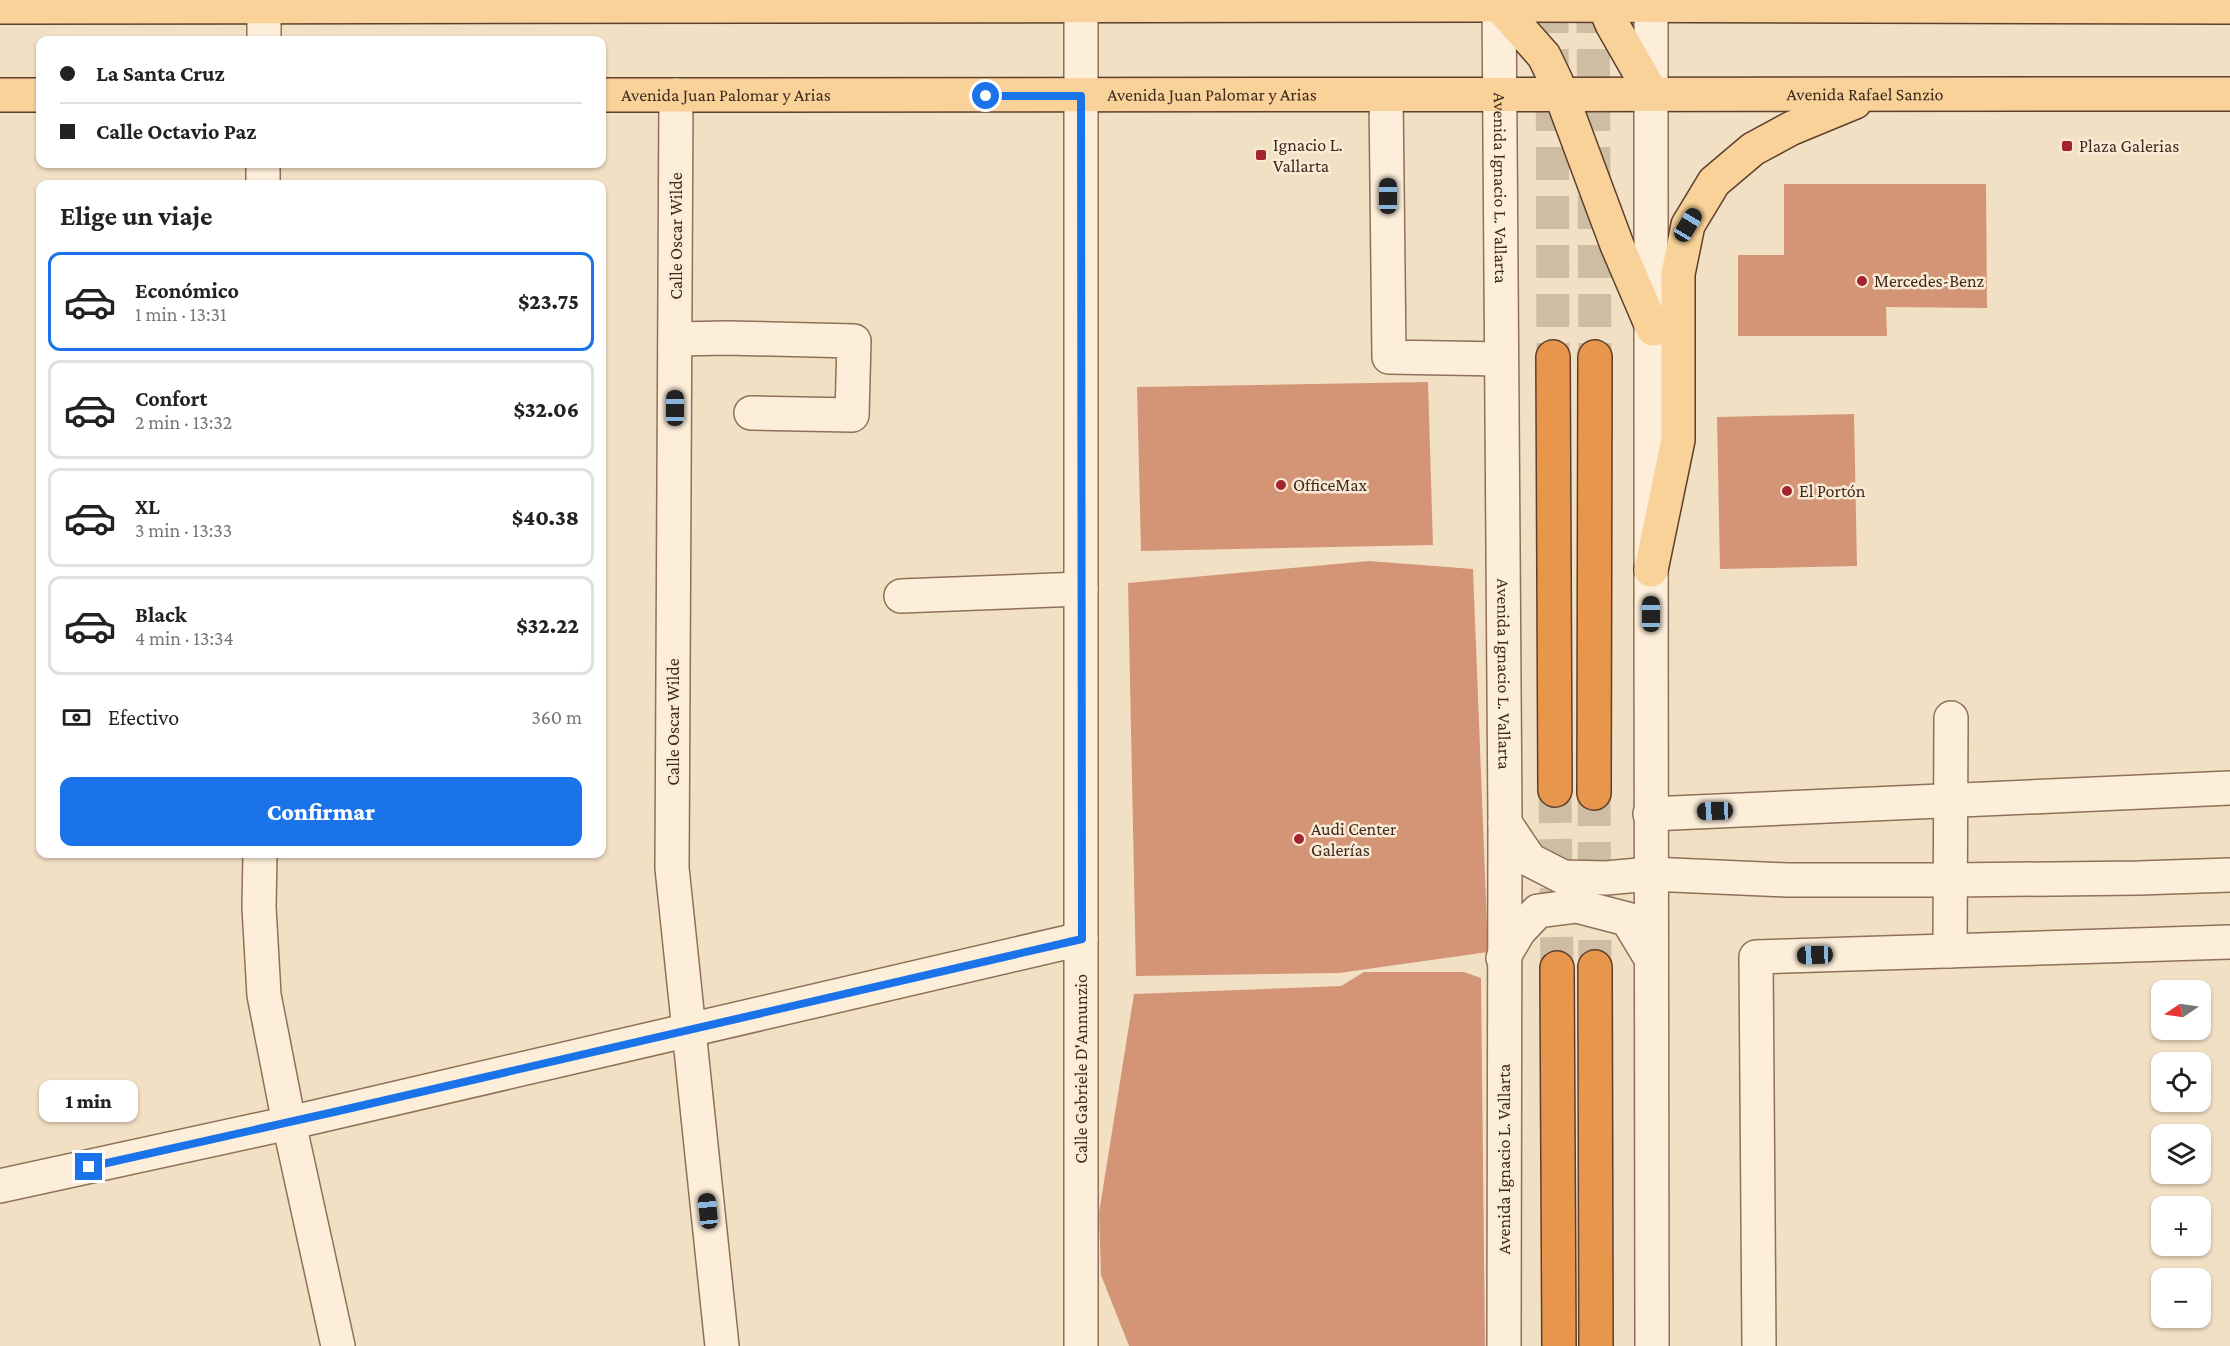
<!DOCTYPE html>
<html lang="es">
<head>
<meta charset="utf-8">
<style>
	body { margin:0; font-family:"Crimson Pro",serif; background:#f2f2f2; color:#222; height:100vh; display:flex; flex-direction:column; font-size:22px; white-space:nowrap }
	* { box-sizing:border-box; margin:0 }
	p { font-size:20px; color:#767676 }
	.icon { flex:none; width:33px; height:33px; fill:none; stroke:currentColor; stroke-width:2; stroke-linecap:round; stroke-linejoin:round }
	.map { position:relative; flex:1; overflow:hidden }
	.side { position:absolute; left:36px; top:180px; width:570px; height:678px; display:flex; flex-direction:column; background:#fff; border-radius:12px; box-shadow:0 2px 4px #0004 }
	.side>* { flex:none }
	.banner { position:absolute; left:36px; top:36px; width:570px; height:132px; border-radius:12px; box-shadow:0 2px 4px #0004; display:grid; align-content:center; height:132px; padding:0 24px; background:#fff }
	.needle { width:39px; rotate:257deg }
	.tools { position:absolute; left:2151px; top:980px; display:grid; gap:12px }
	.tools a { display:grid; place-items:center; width:60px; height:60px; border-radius:12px; background:#fff; box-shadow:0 2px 4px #0004; font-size:30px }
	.end { position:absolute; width:27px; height:27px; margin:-14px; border:8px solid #1a73e8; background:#fff; box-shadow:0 0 0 3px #fff }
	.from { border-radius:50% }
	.bubble { position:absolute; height:42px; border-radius:12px; background:#fff; box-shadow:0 2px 4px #0004; font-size:20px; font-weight:800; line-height:42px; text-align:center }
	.car { position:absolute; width:18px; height:36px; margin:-18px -9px; border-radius:8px; box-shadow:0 0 4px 2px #0007; background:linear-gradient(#222 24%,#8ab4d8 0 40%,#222 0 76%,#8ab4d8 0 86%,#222 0) }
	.banner b { display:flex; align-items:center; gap:21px; height:57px; font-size:22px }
	.banner b+b { border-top:2px solid #e0e0e0 }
	.banner i { width:15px; height:15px; background:#222 }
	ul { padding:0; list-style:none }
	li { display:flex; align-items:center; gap:18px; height:99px; margin:0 12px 9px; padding:0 12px; border:3px solid #e0e0e0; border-radius:12px }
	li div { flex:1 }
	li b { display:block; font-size:22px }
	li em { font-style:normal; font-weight:800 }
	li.on { border-color:#1a73e8 }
	li>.icon { width:54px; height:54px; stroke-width:1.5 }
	h2 { padding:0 24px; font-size:27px; line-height:72px }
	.pay { display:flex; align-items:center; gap:15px; height:66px; padding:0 24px; font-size:22px }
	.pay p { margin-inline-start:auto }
	.cta { display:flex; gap:12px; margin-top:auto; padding:12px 24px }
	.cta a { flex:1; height:69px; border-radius:12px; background:#1a73e8; color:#fff; font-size:24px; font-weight:800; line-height:69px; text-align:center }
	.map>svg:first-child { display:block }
	.building { fill:#d49576 }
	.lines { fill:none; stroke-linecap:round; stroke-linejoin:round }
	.highway-tunnel { stroke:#cebca3; stroke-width:33; stroke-dasharray:33 16; stroke-linecap:butt }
	.minor-casing { stroke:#8f7058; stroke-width:36 }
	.major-casing { stroke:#5d3f2d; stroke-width:36 }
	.highway-casing { stroke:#5d3f2d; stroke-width:36 }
	.minor { stroke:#fceed9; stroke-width:33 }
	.major { stroke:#f9d299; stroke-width:33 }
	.highway { stroke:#e9964d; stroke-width:33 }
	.route { stroke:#1a73e8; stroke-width:8 }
	.poi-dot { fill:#a5222f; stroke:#f9ebd5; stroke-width:2 }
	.labels { text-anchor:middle; stroke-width:5; stroke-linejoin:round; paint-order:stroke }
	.street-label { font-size:18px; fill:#3e2a1e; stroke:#f9ebd5 }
	.poi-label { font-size:18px; fill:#3e2a1e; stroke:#f9ebd5; text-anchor:start }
</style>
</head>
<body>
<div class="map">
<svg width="2230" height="1346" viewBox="0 0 2230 1346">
	<rect width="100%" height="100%" fill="#f2e0c4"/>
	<!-- building -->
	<g class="building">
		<path d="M1784 184H1986L1987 308 1886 307 1887 336H1738V255H1784Z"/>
		<path d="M1428 382 1433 545 1141 551 1137 387Z"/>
		<path d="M1854 414 1857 566 1720 569 1717 417Z"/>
		<path d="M1369 561 1473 569 1488 952 1339 973 1136 976 1128 583Z"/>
		<path d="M1364 972H1464L1481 978 1485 1346H1129L1101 1275 1099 1213 1134 994 1341 986Z"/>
	</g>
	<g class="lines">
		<!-- highway-tunnel -->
		<g class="highway-tunnel">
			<path d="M1552 0 1553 357"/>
			<path d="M1593 0 1595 357"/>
			<path d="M1555 790 1557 968"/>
			<path d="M1594 793 1595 967"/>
		</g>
		<defs>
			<g id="minor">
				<path d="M1081 0V1346"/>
				<path id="s1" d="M1499 0 1505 823 1504 1346"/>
				<path d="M1651 0C1652 449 1650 897 1652 1346"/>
				<path d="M264 40V7"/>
				<path d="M676 95 672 868 722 1346"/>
				<path d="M1386 95 1389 357 1501 359"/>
				<path d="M263 184V164"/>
				<path d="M675 339 727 338 854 341 852 415 751 413"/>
				<path d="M901 596 1081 589"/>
				<path d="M1650 814 2230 788"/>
				<path d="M1505 823 1530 860 1563 877 1606 878 1650 874 1787 880H1950L2139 878 2230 875"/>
				<path d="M260 854 259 907 264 995 289 1123 338 1346"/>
				<path d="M1950 951 1951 718"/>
				<path d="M1503 958 1519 931 1538 911 1577 906 1627 919 1650 957"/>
				<path d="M0 1186 289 1123 1081 939"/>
				<path d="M1759 1346 1756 957 2230 942"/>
			</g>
			<g id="major">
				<path d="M1602 0 1612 24 1652 94"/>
				<path d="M1499 5 1544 56 1556 81 1617 245 1653 329"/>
				<path d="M0 7 1499 5 2230 7"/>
				<path d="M0 95H40"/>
				<path id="s2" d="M602 95 2230 94"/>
				<path d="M1651 570 1678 440V274L1688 225 1714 182 1753 149 1792 128 1855 102"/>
			</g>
			<g id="highway">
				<path d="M1553 357 1555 790"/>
				<path d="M1594 793 1595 357"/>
				<path d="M1595 967 1596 1346"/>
				<path d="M1557 968 1559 1346"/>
			</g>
		</defs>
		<!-- minor casing -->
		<use href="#minor" class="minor-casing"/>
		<!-- major casing -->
		<use href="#major" class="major-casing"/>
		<!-- highway casing -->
		<use href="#highway" class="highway-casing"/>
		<!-- minor -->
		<use href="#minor" class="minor"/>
		<!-- major -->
		<use href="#major" class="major"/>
		<!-- highway -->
		<use href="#highway" class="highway"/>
	</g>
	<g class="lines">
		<!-- route -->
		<path class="route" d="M89 1167 334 1112 1082 939 1081 96H986"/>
	</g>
	<!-- markers -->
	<g class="poi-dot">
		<rect x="2061" y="140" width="12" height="12" rx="3"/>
		<rect x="1255" y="149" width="12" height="12" rx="3"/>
		<circle cx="1862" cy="281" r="6"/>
		<circle cx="1281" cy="485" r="6"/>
		<circle cx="1787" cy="491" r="6"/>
		<circle cx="1299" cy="839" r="6"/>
	</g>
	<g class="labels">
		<!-- street labels -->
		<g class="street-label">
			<text dy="6" stroke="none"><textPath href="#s2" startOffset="124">Avenida Juan Palomar y Arias</textPath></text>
			<text dy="6" stroke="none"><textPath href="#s2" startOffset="610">Avenida Juan Palomar y Arias</textPath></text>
			<text dy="6" stroke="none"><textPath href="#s2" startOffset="1263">Avenida Rafael Sanzio</textPath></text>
			<text dy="6" stroke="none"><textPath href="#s1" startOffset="188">Avenida Ignacio L. Vallarta</textPath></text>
			<text transform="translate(676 236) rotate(-90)" y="6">Calle Oscar Wilde</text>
			<text dy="6" stroke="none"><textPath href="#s1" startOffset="674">Avenida Ignacio L. Vallarta</textPath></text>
			<text transform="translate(673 722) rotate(-90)" y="6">Calle Oscar Wilde</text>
			<text transform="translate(1081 1069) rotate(-90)" y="6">Calle Gabriele D'Annunzio</text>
			<text transform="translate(1504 1159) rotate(-90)" y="6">Avenida Ignacio L. Vallarta</text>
		</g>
		<!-- poi labels -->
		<g class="poi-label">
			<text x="1273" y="151">Ignacio L.<tspan x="1273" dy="21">Vallarta</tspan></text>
			<text x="2079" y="152">Plaza Galerias</text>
			<text x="1874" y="287">Mercedes-Benz</text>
			<text x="1293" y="491">OfficeMax</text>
			<text x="1799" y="497">El Portón</text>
			<text x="1311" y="835">Audi Center<tspan x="1311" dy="21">Galerías</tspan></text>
		</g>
	</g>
</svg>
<div class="tools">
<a><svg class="needle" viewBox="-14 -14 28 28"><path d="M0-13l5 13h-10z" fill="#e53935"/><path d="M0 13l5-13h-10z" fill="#767676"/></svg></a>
<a><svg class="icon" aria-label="locate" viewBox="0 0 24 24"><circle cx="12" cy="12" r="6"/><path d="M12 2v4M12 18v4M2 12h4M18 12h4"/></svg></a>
<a><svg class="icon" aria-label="layers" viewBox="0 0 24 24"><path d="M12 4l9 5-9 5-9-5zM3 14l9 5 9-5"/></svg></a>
<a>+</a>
<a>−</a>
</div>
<i class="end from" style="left:986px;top:96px"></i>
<i class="end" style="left:89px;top:1167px"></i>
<div class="bubble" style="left:39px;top:1080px;width:99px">1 min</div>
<i class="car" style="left:1388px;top:196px;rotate:0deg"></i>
<i class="car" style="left:1688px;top:225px;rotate:31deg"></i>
<i class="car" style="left:675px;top:408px;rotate:0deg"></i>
<i class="car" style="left:1651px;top:614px;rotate:0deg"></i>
<i class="car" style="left:1715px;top:811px;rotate:268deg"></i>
<i class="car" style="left:1815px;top:955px;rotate:268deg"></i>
<i class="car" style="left:708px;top:1211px;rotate:354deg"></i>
<div class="banner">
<b><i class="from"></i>La Santa Cruz</b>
<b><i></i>Calle Octavio Paz</b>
</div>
<section class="side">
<h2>Elige un viaje</h2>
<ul>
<li class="on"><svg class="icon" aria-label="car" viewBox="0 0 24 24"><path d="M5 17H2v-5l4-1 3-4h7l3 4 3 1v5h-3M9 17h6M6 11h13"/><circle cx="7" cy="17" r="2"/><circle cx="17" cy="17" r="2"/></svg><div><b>Económico</b><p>1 min · 13:31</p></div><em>$23.75</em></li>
<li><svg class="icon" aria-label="car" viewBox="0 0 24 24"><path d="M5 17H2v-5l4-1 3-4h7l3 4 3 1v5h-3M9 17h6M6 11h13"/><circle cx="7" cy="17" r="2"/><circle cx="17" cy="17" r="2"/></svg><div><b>Confort</b><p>2 min · 13:32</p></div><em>$32.06</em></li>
<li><svg class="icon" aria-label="car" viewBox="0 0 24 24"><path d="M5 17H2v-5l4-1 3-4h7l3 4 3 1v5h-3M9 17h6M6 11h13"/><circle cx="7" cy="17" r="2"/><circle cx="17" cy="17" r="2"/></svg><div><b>XL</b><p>3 min · 13:33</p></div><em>$40.38</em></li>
<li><svg class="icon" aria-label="car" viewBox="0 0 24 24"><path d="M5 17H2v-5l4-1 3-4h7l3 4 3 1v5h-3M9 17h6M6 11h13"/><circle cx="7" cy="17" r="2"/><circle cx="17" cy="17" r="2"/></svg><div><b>Black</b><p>4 min · 13:34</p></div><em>$32.22</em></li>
</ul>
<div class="pay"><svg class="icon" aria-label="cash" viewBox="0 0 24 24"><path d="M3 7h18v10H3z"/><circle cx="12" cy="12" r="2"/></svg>Efectivo<p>360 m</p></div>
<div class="cta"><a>Confirmar</a></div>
</section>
</div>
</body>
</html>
